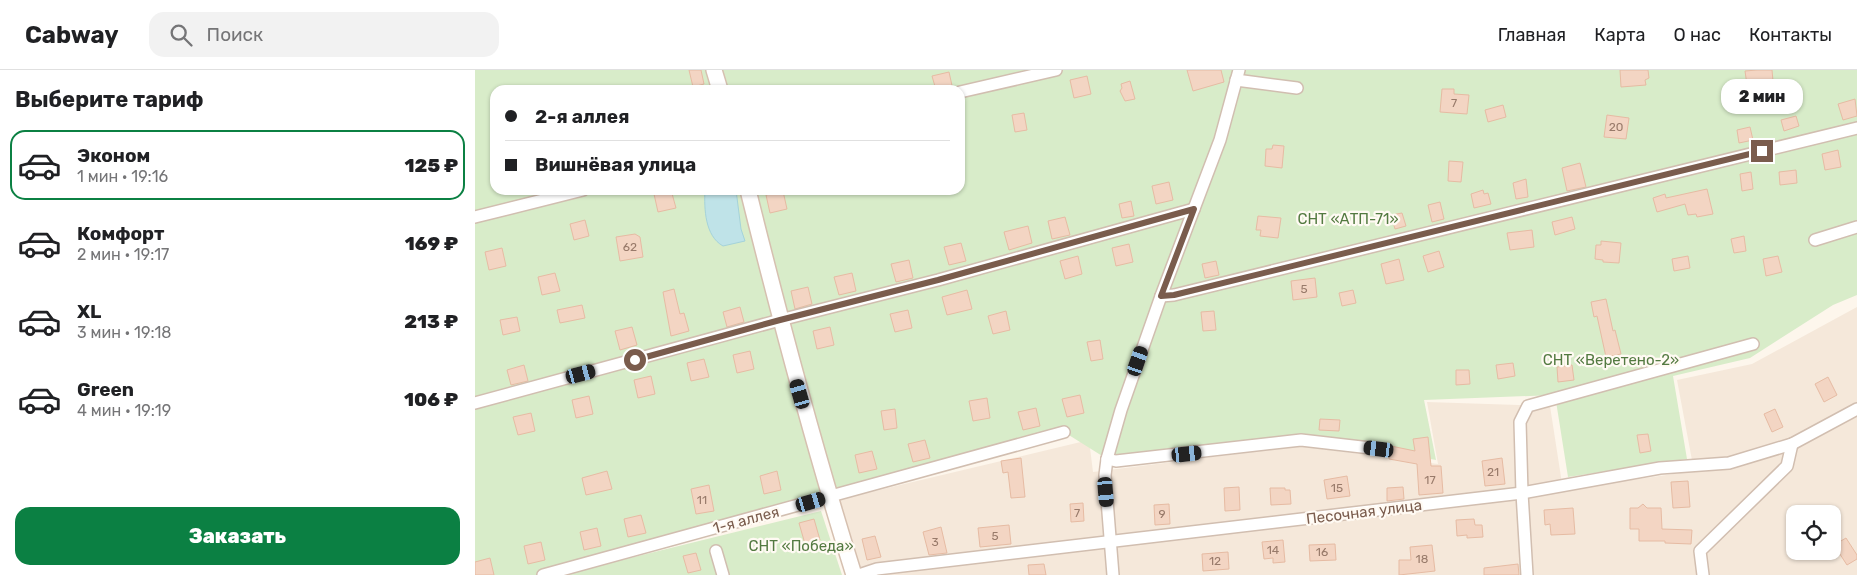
<!DOCTYPE html>
<html lang="ru">
<head>
<meta charset="utf-8">
<style>
	body { margin:0; font-family:Rubik,sans-serif; background:#f2f2f2; color:#202124; height:100vh; display:flex; flex-direction:column; font-size:19px; white-space:nowrap }
	* { box-sizing:border-box; margin:0 }
	p { font-size:16px; color:#757577 }
	.icon { flex:none; width:28px; height:28px; fill:none; stroke:currentColor; stroke-width:2; stroke-linecap:round; stroke-linejoin:round }
	.map { position:relative; flex:1; overflow:hidden }
	.panel { display:flex; flex-direction:column; background:#fff; width:475px }
	.panel>* { flex:none }
	.guide { position:absolute; left:15px; top:15px; width:475px; height:110px; border-radius:15px; box-shadow:0 1px 4px #0004; display:grid; align-content:center; height:110px; padding:0 15px; background:#fff }
	.tools { position:absolute; left:1311px; top:435px; display:grid; gap:10px }
	.tools a { display:grid; place-items:center; width:55px; height:55px; border-radius:10px; background:#fff; box-shadow:0 1px 4px #0004; font-size:25px }
	.end { position:absolute; width:22px; height:22px; margin:-11px; border:6px solid #7a5c4d; background:#fff; box-shadow:0 0 0 2px #fff }
	.from { border-radius:50% }
	.bubble { position:absolute; height:35px; border-radius:15px; background:#fff; box-shadow:0 1px 4px #0004; font-size:16px; font-weight:800; line-height:35px; text-align:center }
	.car { position:absolute; width:15px; height:30px; margin:-15px -8px; border-radius:6px; box-shadow:0 0 4px 1px #0007; background:linear-gradient(#222 24%,#8ab4d8 0 40%,#222 0 76%,#8ab4d8 0 86%,#222 0) }
	.guide b { display:flex; align-items:center; gap:18px; height:48px; font-size:19px }
	.guide b+b { border-top:1px solid #e0e0e0 }
	.guide i { width:12px; height:12px; background:#202124 }
	ul { padding:0; list-style:none }
	li { display:flex; align-items:center; gap:15px; height:70px; margin:0 10px 8px; padding:0 5px; border:2px solid transparent; border-radius:15px }
	li div { flex:1 }
	li b { display:block; font-size:19px }
	li em { font-style:normal; font-weight:800 }
	li.on { border-color:#0b8043 }
	li>.icon { width:45px; height:45px; stroke-width:1.5 }
	h2 { padding:0 15px; font-size:22px; line-height:60px }
	.primary-button { display:flex; gap:10px; margin-top:auto; padding:10px 15px }
	.primary-button a { flex:1; height:58px; border-radius:15px; background:#0b8043; color:#fff; font-size:20px; font-weight:800; line-height:58px; text-align:center }
	header { display:flex; align-items:center; gap:30px; box-sizing:border-box; height:70px; padding:0 25px; background:#fff; border-bottom:1px solid #e0e0e0 }
	header strong { font-size:24px }
	nav { display:flex; gap:28px; margin-inline-start:auto; font-size:18px }
	.search { width:350px; height:45px; background:#f2f2f2; display:flex; align-items:center; gap:12px; box-sizing:border-box; padding:0 18px; border-radius:15px; color:#757577; font-size:19px }
	main { display:flex; flex:1; min-height:0 }
	.map>svg:first-child { display:block }
	.residential { fill:#f5e8da; fill-rule:evenodd }
	.green { fill:#d8ecc9; fill-rule:evenodd }
	.water { fill:#bfe3e8; stroke:#a5d3da }
	.building { fill:#f3d5c3; stroke:#e6bba3 }
	.lines { fill:none; stroke-linecap:round; stroke-linejoin:round }
	.street-casing { stroke:#d1beb0; stroke-width:14 }
	.secondary-casing { stroke:#d6c0b0; stroke-width:18 }
	.street { stroke:#fff; stroke-width:11 }
	.secondary { stroke:#fff; stroke-width:15 }
	.route { stroke:#7a5c4d; stroke-width:6 }
	.labels { text-anchor:middle; stroke-width:4.5; stroke-linejoin:round; paint-order:stroke }
	.number-label { font-size:12px; fill:#987a6a }
	.park-label { font-size:15px; fill:#537a41; stroke:#fffaf3 }
	.street-label { font-size:15px; fill:#7a5c4d; stroke:#fffaf3 }
</style>
</head>
<body>
<header>
<strong>Cabway</strong>
<div class="search"><svg class="icon" aria-label="search" viewBox="0 0 24 24"><circle cx="10" cy="10" r="6"/><path d="M15 15l6 6"/></svg>Поиск</div>
<nav><a>Главная</a><a>Карта</a><a>О нас</a><a>Контакты</a></nav>
</header>
<main>
<section class="panel">
<h2>Выберите тариф</h2>
<ul>
<li class="on"><svg class="icon" aria-label="car" viewBox="0 0 24 24"><path d="M5 17H2v-5l4-1 3-4h7l3 4 3 1v5h-3M9 17h6M6 11h13"/><circle cx="7" cy="17" r="2"/><circle cx="17" cy="17" r="2"/></svg><div><b>Эконом</b><p>1 мин · 19:16</p></div><em>125 ₽</em></li>
<li><svg class="icon" aria-label="car" viewBox="0 0 24 24"><path d="M5 17H2v-5l4-1 3-4h7l3 4 3 1v5h-3M9 17h6M6 11h13"/><circle cx="7" cy="17" r="2"/><circle cx="17" cy="17" r="2"/></svg><div><b>Комфорт</b><p>2 мин · 19:17</p></div><em>169 ₽</em></li>
<li><svg class="icon" aria-label="car" viewBox="0 0 24 24"><path d="M5 17H2v-5l4-1 3-4h7l3 4 3 1v5h-3M9 17h6M6 11h13"/><circle cx="7" cy="17" r="2"/><circle cx="17" cy="17" r="2"/></svg><div><b>XL</b><p>3 мин · 19:18</p></div><em>213 ₽</em></li>
<li><svg class="icon" aria-label="car" viewBox="0 0 24 24"><path d="M5 17H2v-5l4-1 3-4h7l3 4 3 1v5h-3M9 17h6M6 11h13"/><circle cx="7" cy="17" r="2"/><circle cx="17" cy="17" r="2"/></svg><div><b>Green</b><p>4 мин · 19:19</p></div><em>106 ₽</em></li>
</ul>
<div class="primary-button"><a>Заказать</a></div>
</section>
<div class="map">
<svg width="1382" height="505" viewBox="0 0 1382 505">
	<rect width="100%" height="100%" fill="#fdf6ec"/>
	<!-- residential -->
	<path class="residential" d="M1382 237V505H388L362 430 614 370 618 402 824 376 963 394 952 332 1075 336 1088 420 1219 401 1202 310 1277 294ZM1320 444H1358V481H1320Z"/>
	<!-- green -->
	<g class="green">
		<path d="M0 0H1382V225L1358 235 1275 288 1198 306 1212 389 1093 407 1080 325 949 330 961 390 908 380 826 370 632 389 589 362 68 505H0ZM20 20H485V120H20Z"/>
		<path d="M346 441 367 505H86Z"/>
	</g>
	<!-- water -->
	<path class="water" d="M230 120H261L266 159 270 171 248 176C230 166 229 139 230 120Z"/>
	<!-- building -->
	<g class="building">
		<path d="M214 0H226L229 14 218 17Z"/>
		<path d="M712 0H746L749 12 718 21Z"/>
		<path d="M1145 0H1173L1174 8 1170 10 1171 15 1146 17Z"/>
		<path d="M1282 0H1297L1298 11 1272 15 1270 1Z"/>
		<path d="M474 2 478 20H461L457 6Z"/>
		<path d="M612 6 616 24 599 28 595 10Z"/>
		<path d="M655 11 660 29 650 31 645 21 647 18 646 14Z"/>
		<path d="M967 19H979V24L994 25 992 44 965 42Z"/>
		<path d="M1380 29 1382 46 1368 50 1363 34Z"/>
		<path d="M1028 35 1031 47 1013 52 1010 40Z"/>
		<path d="M549 43 552 60 540 62 537 45Z"/>
		<path d="M1132 45 1154 48 1151 69 1129 67Z"/>
		<path d="M1321 46 1324 56 1309 61 1306 50Z"/>
		<path d="M1275 57 1278 70 1264 73 1262 60Z"/>
		<path d="M798 75 809 76 807 98 790 96 791 79H797Z"/>
		<path d="M1363 80 1366 97 1350 100 1347 84Z"/>
		<path d="M974 91 988 92 986 112 973 111Z"/>
		<path d="M1105 93 1111 117 1092 121 1087 98Z"/>
		<path d="M1321 100 1322 113 1305 115 1304 102Z"/>
		<path d="M1276 102 1278 119 1267 121 1265 104Z"/>
		<path d="M1051 109 1053 127 1041 129 1038 113Z"/>
		<path d="M694 112 698 130 681 134 677 116Z"/>
		<path d="M1232 119 1238 144 1222 147 1221 144 1213 145 1210 134 1182 142 1178 128 1190 124 1191 128Z"/>
		<path d="M196 120 201 138 183 142 179 124Z"/>
		<path d="M1008 120 1009 124 1013 123 1016 134 999 138 996 124Z"/>
		<path d="M308 121 312 139 295 143 291 125Z"/>
		<path d="M656 131 659 146 647 148 644 134Z"/>
		<path d="M965 132 969 149 957 152 953 135Z"/>
		<path d="M927 143 931 156 920 159 916 145Z"/>
		<path d="M783 146 806 148 803 168 785 166 786 160H781Z"/>
		<path d="M590 147 595 165 577 169 573 151Z"/>
		<path d="M1097 147 1100 159 1080 165 1077 152Z"/>
		<path d="M110 150 114 166 99 170 95 154Z"/>
		<path d="M553 156 557 173 534 180 529 162Z"/>
		<path d="M1057 160 1059 177 1035 180 1032 163Z"/>
		<path d="M160 164 165 167 168 187 145 191 141 167Z"/>
		<path d="M1269 166 1271 181 1259 183 1256 169Z"/>
		<path d="M1126 171 1146 173 1144 193 1128 192V190L1120 189 1121 175H1126Z"/>
		<path d="M486 173 491 191 474 195 469 177Z"/>
		<path d="M654 174 658 192 641 196 637 178Z"/>
		<path d="M27 178 31 196 14 200 10 182Z"/>
		<path d="M964 181 969 197 953 202 948 186Z"/>
		<path d="M603 186 607 204 590 209 585 191Z"/>
		<path d="M1213 186 1215 198 1199 201 1197 189Z"/>
		<path d="M1303 186 1307 202 1291 206 1288 189Z"/>
		<path d="M924 189 929 210 911 214 906 194Z"/>
		<path d="M434 190 438 208 421 212 416 194Z"/>
		<path d="M741 191 744 205 730 208 727 194Z"/>
		<path d="M80 203 85 221 67 225 63 207Z"/>
		<path d="M377 203 381 221 364 225 359 207Z"/>
		<path d="M840 208 842 227 818 230 816 211Z"/>
		<path d="M333 217 337 234 320 239 316 221Z"/>
		<path d="M199 219 205 244 209 243 214 261 196 266 188 222Z"/>
		<path d="M492 220 497 239 472 245 467 227Z"/>
		<path d="M878 220 881 233 867 236 864 223Z"/>
		<path d="M1131 229 1138 261 1140 260 1146 284 1131 287 1122 246 1119 247 1116 232Z"/>
		<path d="M107 235 110 248 85 253 82 240Z"/>
		<path d="M265 237 269 252 252 257 248 242Z"/>
		<path d="M433 240 437 258 420 262 415 244Z"/>
		<path d="M531 241 535 260 518 264 513 246Z"/>
		<path d="M739 241 741 260 728 261 726 242Z"/>
		<path d="M42 247 45 261 28 265 25 250Z"/>
		<path d="M157 257 162 275 145 280 140 261Z"/>
		<path d="M355 257 359 275 342 279 338 261Z"/>
		<path d="M625 270 628 289 616 291 612 272Z"/>
		<path d="M275 281 279 299 262 303 258 285Z"/>
		<path d="M229 289 234 307 216 311 212 293Z"/>
		<path d="M1038 293 1040 306 1023 309 1021 295Z"/>
		<path d="M49 295 53 311 36 315 32 300Z"/>
		<path d="M1097 295 1099 310 1083 312 1082 297Z"/>
		<path d="M981 300H994L995 314 981 315Z"/>
		<path d="M176 306 180 324 163 328 159 310Z"/>
		<path d="M1353 307 1362 325 1349 332 1340 314Z"/>
		<path d="M605 325 609 343 592 347 587 329Z"/>
		<path d="M114 326 118 344 101 348 97 330Z"/>
		<path d="M512 328 515 348 498 351 494 331Z"/>
		<path d="M561 338 565 356 548 360 543 342Z"/>
		<path d="M420 339 422 358 409 360 406 341Z"/>
		<path d="M1300 339 1308 357 1297 362 1289 344Z"/>
		<path d="M56 343 60 361 43 365 38 347Z"/>
		<path d="M845 349 865 350 864 361 844 360Z"/>
		<path d="M1173 364 1176 381 1165 383 1162 365Z"/>
		<path d="M953 367 956 396H966L968 423 944 425 942 394 914 389 916 376 940 381 938 369Z"/>
		<path d="M450 370 455 388 438 392 433 374Z"/>
		<path d="M397 381 402 399 384 403 380 385Z"/>
		<path d="M546 388 550 427 536 428 533 402 528 403 526 391Z"/>
		<path d="M1027 388 1030 414 1010 416 1007 391Z"/>
		<path d="M132 401 137 419 111 425 107 408Z"/>
		<path d="M302 401 306 420 289 424 285 406Z"/>
		<path d="M872 406 875 426 852 429 849 410Z"/>
		<path d="M1213 411 1215 437 1198 438 1196 412Z"/>
		<path d="M234 415 239 441 221 444 216 419Z"/>
		<path d="M764 417 765 440 750 441 749 418Z"/>
		<path d="M928 417 929 429 912 431V418Z"/>
		<path d="M795 418H810V420H815L816 434 796 435Z"/>
		<path d="M608 433 609 451 596 452 595 434Z"/>
		<path d="M694 434 695 454 680 455 679 435Z"/>
		<path d="M1168 434 1172 438H1186L1187 459 1217 460 1216 474 1190 473V471H1164V459H1155V438H1163Z"/>
		<path d="M1098 438 1100 464 1076 465 1075 454 1070 455 1069 440Z"/>
		<path d="M166 445 171 463 153 467 149 449Z"/>
		<path d="M339 449 345 470 330 474 324 453Z"/>
		<path d="M999 449 1000 455H1007L1008 467 992 468V465L982 466 981 450Z"/>
		<path d="M534 455 536 474 505 477 503 458Z"/>
		<path d="M466 457 472 483 454 485 448 462Z"/>
		<path d="M122 458 126 476 109 480 105 462Z"/>
		<path d="M400 466 406 487 392 490 387 469Z"/>
		<path d="M1371 468 1382 485V489L1372 495 1359 475Z"/>
		<path d="M808 470 810 492 798 493V488L789 489 787 472Z"/>
		<path d="M66 472 70 490 53 494 49 476Z"/>
		<path d="M860 474 861 490 835 491 834 475Z"/>
		<path d="M957 475 960 501 924 505V490H936L935 477Z"/>
		<path d="M753 482 754 499 728 501 727 484Z"/>
		<path d="M221 483 226 500 213 503 208 486Z"/>
		<path d="M15 488 19 505H0V492Z"/>
		<path d="M569 494 571 505H554L553 495Z"/>
		<path d="M1043 494 1044 505H1009V498Z"/>
	</g>
	<g class="lines">
		<defs>
			<g id="street">
				<path d="M761 10 822 18"/>
				<path d="M485 22 581 0"/>
				<path d="M0 147 108 120"/>
				<path d="M1340 170 1382 157"/>
				<path d="M686 226 699 225 1382 58"/>
				<path d="M0 333 305 250 463 210 719 139"/>
				<path d="M632 389 641 391 826 370 904 379"/>
				<path d="M241 481 248 505"/>
				<path d="M68 505 589 362"/>
				<path d="M384 505 402 499 1047 423 1185 398 1254 393 1317 374 1382 339"/>
				<path d="M638 505 630 405 632 389 646 340 686 226 745 70 764 0"/>
				<path d="M1052 505 1047 423 1045 352 1053 336 1278 274"/>
				<path d="M1228 505 1225 481 1312 396 1317 374"/>
			</g>
			<g id="secondary">
				<path d="M239 0 245 20"/>
				<path d="M273 120C305 249 339 378 379 505"/>
			</g>
		</defs>
		<!-- street casing -->
		<use href="#street" class="street-casing"/>
		<!-- secondary casing -->
		<use href="#secondary" class="secondary-casing"/>
		<!-- street -->
		<use href="#street" class="street"/>
		<!-- secondary -->
		<use href="#secondary" class="secondary"/>
	</g>
	<g class="lines">
		<!-- route -->
		<path class="route" d="M160 290 305 250 463 210 719 139 686 226 699 225 1287 81"/>
	</g>
	<g class="labels">
		<!-- number labels -->
		<g class="number-label">
			<text x="979" y="37">7</text>
			<text x="1141" y="61">20</text>
			<text x="155" y="181">62</text>
			<text x="829" y="223">5</text>
			<text x="1018" y="406">21</text>
			<text x="955" y="414">17</text>
			<text x="862" y="422">15</text>
			<text x="227" y="434">11</text>
			<text x="602" y="447">7</text>
			<text x="687" y="448">9</text>
			<text x="520" y="470">5</text>
			<text x="460" y="476">3</text>
			<text x="798" y="484">14</text>
			<text x="847" y="486">16</text>
			<text x="947" y="493">18</text>
			<text x="740" y="495">12</text>
		</g>
		<!-- park labels -->
		<g class="park-label">
			<text x="873" y="154">СНТ «АТП-71»</text>
			<text x="1136" y="295">СНТ «Веретено-2»</text>
			<text x="326" y="481">СНТ «Победа»</text>
		</g>
		<!-- street labels -->
		<g class="street-label">
			<text transform="translate(889 442) rotate(-7)" y="5">Песочная улица</text>
			<text transform="translate(271 450) rotate(-15)" y="5">1-я аллея</text>
		</g>
	</g>
</svg>
<div class="tools">
<a><svg class="icon" aria-label="locate" viewBox="0 0 24 24"><circle cx="12" cy="12" r="6"/><path d="M12 2v4M12 18v4M2 12h4M18 12h4"/></svg></a>
</div>
<i class="end from" style="left:160px;top:290px"></i>
<i class="end" style="left:1287px;top:81px"></i>
<div class="bubble" style="left:1246px;top:9px;width:82px">2 мин</div>
<i class="car" style="left:663px;top:291px;rotate:19deg"></i>
<i class="car" style="left:106px;top:304px;rotate:75deg"></i>
<i class="car" style="left:325px;top:324px;rotate:344deg"></i>
<i class="car" style="left:904px;top:379px;rotate:277deg"></i>
<i class="car" style="left:712px;top:384px;rotate:84deg"></i>
<i class="car" style="left:631px;top:422px;rotate:175deg"></i>
<i class="car" style="left:336px;top:432px;rotate:74deg"></i>
<div class="guide">
<b><i class="from"></i>2-я аллея</b>
<b><i></i>Вишнёвая улица</b>
</div>
</div>
</main>
</body>
</html>
